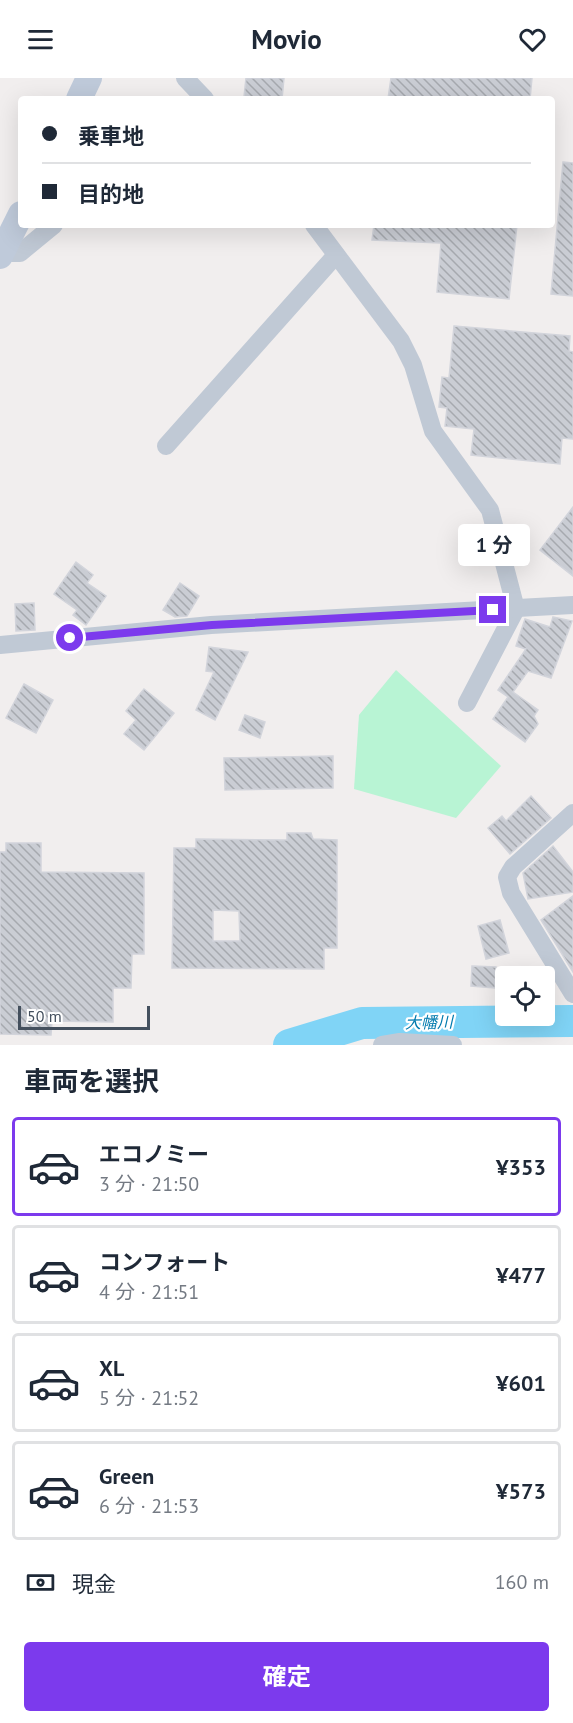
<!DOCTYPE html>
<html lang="ja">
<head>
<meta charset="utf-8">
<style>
	body { margin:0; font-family:"PT Sans","Noto Sans JP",sans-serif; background:#f6f6f7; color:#1f2937; height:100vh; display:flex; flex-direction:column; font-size:22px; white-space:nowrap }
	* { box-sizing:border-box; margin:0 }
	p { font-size:20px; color:#747a83 }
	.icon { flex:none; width:33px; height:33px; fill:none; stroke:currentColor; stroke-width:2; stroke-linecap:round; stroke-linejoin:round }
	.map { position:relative; height:967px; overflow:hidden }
	.drawer { display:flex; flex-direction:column; background:#fff; flex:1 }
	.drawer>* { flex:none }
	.hud { position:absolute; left:18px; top:18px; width:537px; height:132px; border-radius:6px; box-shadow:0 6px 24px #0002; display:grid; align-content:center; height:132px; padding:0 24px; background:#fff }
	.controls { position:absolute; left:495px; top:888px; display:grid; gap:12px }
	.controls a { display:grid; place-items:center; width:60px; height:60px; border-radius:6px; background:#fff; box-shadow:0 6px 24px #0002; font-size:30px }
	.scale { position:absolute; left:18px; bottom:15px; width:132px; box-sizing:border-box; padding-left:6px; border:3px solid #44505e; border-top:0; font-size:16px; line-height:21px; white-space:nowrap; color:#44505e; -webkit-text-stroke:4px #fff; paint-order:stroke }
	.end { position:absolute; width:27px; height:27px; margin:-14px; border:8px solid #7c3aed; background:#fff; box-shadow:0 0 0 3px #fff }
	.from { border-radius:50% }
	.bubble { position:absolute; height:42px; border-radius:6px; background:#fff; box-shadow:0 6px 24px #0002; font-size:20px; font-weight:700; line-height:42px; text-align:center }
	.hud b { display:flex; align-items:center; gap:21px; height:57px; font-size:22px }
	.hud b+b { border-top:2px solid #e0e1e3 }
	.hud i { width:15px; height:15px; background:#1f2937 }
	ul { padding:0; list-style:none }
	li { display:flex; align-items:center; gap:18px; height:99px; margin:0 12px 9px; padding:0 12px; border:3px solid #e0e1e3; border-radius:6px }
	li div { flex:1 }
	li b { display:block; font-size:22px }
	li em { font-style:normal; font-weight:700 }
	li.active { border-color:#7c3aed }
	li>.icon { width:54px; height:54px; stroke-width:1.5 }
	h2 { padding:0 24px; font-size:27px; line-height:72px }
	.pay { display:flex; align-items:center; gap:15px; height:66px; padding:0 24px; font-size:22px }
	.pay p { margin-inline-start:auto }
	.button { display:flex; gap:12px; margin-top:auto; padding:12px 24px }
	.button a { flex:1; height:69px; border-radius:6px; background:#7c3aed; color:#fff; font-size:24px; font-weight:700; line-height:69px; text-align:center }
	header { display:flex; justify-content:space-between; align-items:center; height:78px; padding:0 24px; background:#fff; font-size:27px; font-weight:700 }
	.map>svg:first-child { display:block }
	.green { fill:#b8f4d4 }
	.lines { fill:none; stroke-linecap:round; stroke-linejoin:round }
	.river { stroke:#80d4f6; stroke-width:32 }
	.building { fill:url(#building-back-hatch); stroke:#d2d4db; stroke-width:1.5; fill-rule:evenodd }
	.street { stroke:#c0c9d5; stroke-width:18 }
	.secondary { stroke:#bfcada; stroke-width:26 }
	.route { stroke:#7c3aed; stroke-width:8 }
	.labels { text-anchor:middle; stroke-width:4.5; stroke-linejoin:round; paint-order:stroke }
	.water-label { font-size:16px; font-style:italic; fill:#017aae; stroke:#fff }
</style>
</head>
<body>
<header><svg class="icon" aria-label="menu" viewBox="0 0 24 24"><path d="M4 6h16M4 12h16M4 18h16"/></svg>Movio<svg class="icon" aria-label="heart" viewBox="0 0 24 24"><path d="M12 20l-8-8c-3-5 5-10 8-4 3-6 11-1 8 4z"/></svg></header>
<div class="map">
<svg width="573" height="967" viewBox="0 0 573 967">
	<defs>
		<pattern id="building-back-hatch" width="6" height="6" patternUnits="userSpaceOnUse" patternTransform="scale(1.5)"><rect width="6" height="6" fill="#cacdd4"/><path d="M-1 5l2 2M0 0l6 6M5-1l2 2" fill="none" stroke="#a6a9af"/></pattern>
	</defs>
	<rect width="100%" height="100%" fill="#f1eeee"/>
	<!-- green -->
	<path class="green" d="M396 592 501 688 456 740 354 711 359 637Z"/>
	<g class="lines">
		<!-- river -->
		<path class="river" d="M289 967 362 945 573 943"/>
	</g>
	<!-- building -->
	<g class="building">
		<path d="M246 0H284L282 21 244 19Z"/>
		<path d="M391 0H532L530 21H388Z"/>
		<path d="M563 84 573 85V218L551 216Z"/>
		<path d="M374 147H517L509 221 437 214 441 165 372 162Z"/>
		<path d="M454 248 570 258 569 273 573 274V361L562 360 560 386 471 377 474 351 445 348 447 330 439 329 442 299 449 300Z"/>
		<path d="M573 429V498L540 472Z"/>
		<path d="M76 484 93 497 87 505 106 518 86 547 73 537 77 532 54 516Z"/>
		<path d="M180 505 199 518 187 538 175 539 163 532Z"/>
		<path d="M34 525 35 552 16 553 15 526Z"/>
		<path d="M553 539 572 543 551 600 528 593 513 614 538 632 534 638 538 646 525 664 493 641 508 619 498 612 526 571 516 568 525 541 550 549Z"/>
		<path d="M209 569 248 574 215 642 196 632 214 594 206 593Z"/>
		<path d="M24 606 53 622 36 655 6 640Z"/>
		<path d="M144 611 174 635 144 672 124 656 136 642 126 633Z"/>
		<path d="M245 637 265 644 260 660 239 652Z"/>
		<path d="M333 678V710L225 712 224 680Z"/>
		<path d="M531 718 551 740 510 776 488 750 502 738 506 743Z"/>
		<path d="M287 755H311L313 761 337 762V870H324V891L172 890 174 770H196V761L287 762ZM213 832 239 833 240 863H213Z"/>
		<path d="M6 765H41V794L144 795V876H132L131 910H113V944L52 943 51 957 0 956V774H6Z"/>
		<path d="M553 768 573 794V814L528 821 523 795Z"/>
		<path d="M573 818V894L541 842Z"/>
		<path d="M500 842 509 875 486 881 478 848Z"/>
		<path d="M472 888 496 889 495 910 471 908Z"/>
	</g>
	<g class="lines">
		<!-- street -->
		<g class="street">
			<path d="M185 0 205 21"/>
			<path d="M314 147 401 263 413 287 433 353 490 432 516 531 467 625"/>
			<path d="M0 175H20L54 147"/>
			<path d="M166 368 336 177"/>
			<path d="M0 567 211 547 573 527"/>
			<path d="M573 735 513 789 507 799 511 815 573 916"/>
			<path d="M382 967 400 964 453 967"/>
		</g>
		<!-- secondary -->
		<g class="secondary">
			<path d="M79 21 89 0"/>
			<path d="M0 178 21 136"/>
		</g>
	</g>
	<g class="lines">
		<!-- route -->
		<path class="route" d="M70 560 212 547 493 532"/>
	</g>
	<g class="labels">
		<!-- water labels -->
		<g class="water-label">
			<text transform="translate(429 944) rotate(-1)" y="6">大幡川</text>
		</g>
	</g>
</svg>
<div class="controls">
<a><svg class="icon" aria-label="locate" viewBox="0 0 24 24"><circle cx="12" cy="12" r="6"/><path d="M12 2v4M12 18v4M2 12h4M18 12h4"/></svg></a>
</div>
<div class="scale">50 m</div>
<i class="end from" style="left:70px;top:560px"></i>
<i class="end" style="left:493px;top:532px"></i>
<div class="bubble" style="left:458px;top:446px;width:72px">1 分</div>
<div class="hud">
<b><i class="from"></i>乗車地</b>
<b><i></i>目的地</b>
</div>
</div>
<section class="drawer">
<h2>車両を選択</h2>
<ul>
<li class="active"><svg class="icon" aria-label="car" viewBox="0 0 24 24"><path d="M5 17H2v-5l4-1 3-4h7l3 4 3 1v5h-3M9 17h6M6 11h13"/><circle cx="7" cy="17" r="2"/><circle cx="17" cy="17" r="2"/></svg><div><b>エコノミー</b><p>3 分 · 21:50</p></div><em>¥353</em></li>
<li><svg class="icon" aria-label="car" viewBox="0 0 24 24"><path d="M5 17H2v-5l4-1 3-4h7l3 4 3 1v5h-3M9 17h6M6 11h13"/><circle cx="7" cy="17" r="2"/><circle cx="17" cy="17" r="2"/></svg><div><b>コンフォート</b><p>4 分 · 21:51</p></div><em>¥477</em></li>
<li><svg class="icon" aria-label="car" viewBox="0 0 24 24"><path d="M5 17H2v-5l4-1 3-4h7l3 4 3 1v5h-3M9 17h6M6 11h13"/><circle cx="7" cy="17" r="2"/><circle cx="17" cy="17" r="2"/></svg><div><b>XL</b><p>5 分 · 21:52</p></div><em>¥601</em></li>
<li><svg class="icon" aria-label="car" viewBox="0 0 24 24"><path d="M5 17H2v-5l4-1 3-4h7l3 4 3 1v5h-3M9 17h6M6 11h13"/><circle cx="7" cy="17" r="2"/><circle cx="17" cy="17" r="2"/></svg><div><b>Green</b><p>6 分 · 21:53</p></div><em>¥573</em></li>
</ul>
<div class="pay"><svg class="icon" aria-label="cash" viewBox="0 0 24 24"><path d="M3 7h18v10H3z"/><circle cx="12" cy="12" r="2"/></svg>現金<p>160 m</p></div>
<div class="button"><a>確定</a></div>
</section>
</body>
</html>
